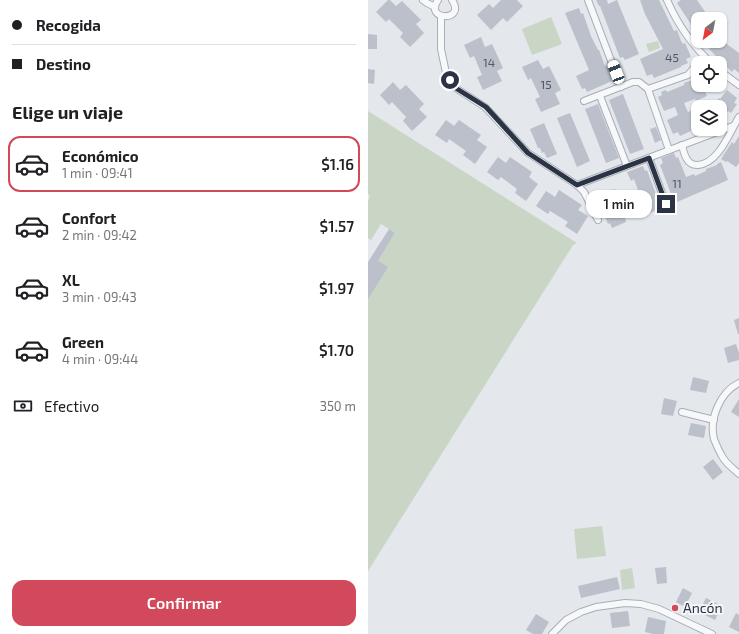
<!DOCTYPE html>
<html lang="es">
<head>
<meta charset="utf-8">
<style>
	body { margin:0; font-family:"Exo 2",sans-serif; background:#f2f2f2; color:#202124; height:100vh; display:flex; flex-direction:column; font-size:15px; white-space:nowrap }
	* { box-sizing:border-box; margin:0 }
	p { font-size:13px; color:#757577 }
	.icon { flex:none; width:22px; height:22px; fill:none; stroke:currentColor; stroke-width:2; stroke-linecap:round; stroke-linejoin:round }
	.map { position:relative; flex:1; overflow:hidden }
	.panel { display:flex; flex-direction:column; background:#fff; width:368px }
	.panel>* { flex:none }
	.banner { display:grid; align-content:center; height:88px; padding:0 12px; background:#fff }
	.needle { width:26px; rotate:212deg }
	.tools { position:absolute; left:323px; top:12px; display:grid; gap:8px }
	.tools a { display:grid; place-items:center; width:36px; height:36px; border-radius:8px; background:#fff; box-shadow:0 1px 3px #0004; font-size:20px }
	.end { position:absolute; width:18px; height:18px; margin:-9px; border:5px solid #2b3445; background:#fff; box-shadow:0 0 0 2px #fff }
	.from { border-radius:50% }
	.bubble { position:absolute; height:28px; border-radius:12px; background:#fff; box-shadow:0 1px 3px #0004; font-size:13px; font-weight:600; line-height:28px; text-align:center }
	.car { position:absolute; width:12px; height:24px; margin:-12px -6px; border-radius:5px; box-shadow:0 0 3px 1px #0007; background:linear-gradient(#fff 24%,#345 0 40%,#fff 0 76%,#345 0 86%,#fff 0) }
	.banner b { display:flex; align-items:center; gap:14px; height:38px; font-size:15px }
	.banner b+b { border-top:1px solid #e0e0e0 }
	.banner i { width:10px; height:10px; background:#202124 }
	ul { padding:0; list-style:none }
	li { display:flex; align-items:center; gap:12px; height:56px; margin:0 8px 6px; padding:0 4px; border:2px solid transparent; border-radius:12px }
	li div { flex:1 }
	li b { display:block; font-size:15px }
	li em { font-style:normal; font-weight:600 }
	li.selected { border-color:#d1495b }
	li>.icon { width:36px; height:36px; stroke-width:1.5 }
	h2 { padding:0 12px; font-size:18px; line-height:48px }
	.pay { display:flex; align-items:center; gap:10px; height:44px; padding:0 12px; font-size:15px }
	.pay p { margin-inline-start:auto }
	.primary-button { display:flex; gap:8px; margin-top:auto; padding:8px 12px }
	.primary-button a { flex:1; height:46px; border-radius:12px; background:#d1495b; color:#fff; font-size:16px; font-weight:600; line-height:46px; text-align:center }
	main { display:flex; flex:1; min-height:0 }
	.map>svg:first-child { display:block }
	.green { fill:#c9d6c5 }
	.building { fill:#bbc0ca }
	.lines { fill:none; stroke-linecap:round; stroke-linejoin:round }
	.street-casing { stroke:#a9aeb7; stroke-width:8 }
	.street { stroke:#f7f8fa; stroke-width:6 }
	.route { stroke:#2b3445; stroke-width:5 }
	.poi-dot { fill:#d1495b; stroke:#f4f6f9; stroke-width:1.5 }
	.labels { text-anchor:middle; stroke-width:4; stroke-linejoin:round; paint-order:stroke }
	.number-label { font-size:12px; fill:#4f5766 }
	.poi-label { font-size:14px; fill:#2b3445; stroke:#f4f6f9; text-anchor:start }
</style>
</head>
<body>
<main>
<section class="panel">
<div class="banner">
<b><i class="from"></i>Recogida</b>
<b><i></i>Destino</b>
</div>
<h2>Elige un viaje</h2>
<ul>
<li class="selected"><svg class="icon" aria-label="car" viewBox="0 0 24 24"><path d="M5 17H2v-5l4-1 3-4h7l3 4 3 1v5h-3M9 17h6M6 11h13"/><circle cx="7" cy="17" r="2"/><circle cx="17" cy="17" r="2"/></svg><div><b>Económico</b><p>1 min · 09:41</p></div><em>$1.16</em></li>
<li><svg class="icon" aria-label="car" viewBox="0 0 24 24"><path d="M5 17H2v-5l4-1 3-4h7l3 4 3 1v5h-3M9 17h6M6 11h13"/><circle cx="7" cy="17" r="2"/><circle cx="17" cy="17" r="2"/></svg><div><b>Confort</b><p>2 min · 09:42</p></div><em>$1.57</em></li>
<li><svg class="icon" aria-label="car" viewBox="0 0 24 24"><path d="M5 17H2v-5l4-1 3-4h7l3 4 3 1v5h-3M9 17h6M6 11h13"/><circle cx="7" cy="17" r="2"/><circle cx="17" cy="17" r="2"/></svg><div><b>XL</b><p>3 min · 09:43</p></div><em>$1.97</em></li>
<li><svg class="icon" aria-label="car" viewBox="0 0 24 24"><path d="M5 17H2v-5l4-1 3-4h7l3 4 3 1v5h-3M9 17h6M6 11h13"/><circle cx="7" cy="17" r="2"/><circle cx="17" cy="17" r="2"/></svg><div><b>Green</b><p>4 min · 09:44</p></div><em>$1.70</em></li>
</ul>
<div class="pay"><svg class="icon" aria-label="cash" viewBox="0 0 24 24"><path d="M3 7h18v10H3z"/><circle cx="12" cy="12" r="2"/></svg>Efectivo<p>350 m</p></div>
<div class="primary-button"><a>Confirmar</a></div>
</section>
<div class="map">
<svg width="371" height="634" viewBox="0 0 371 634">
	<rect width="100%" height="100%" fill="#e4e7ec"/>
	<!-- green -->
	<g class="green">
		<path d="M183 17 194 44 164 55 154 29Z"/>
		<path d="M290 41 292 48 281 52 278 44Z"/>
		<path d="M0 111 209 243 205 245 0 571V298L10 261 27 233 13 224 3 240 0 238V201L2 196 0 194Z"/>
		<path d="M234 526 238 556 209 559 206 529Z"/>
		<path d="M264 568 267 588 254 590 252 570Z"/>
	</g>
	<!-- building -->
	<g class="building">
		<path d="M20 0H22L28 6 34 1 53 20 48 24 56 33 42 47 32 37 35 33 21 19 18 22 8 12Z"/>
		<path d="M133 0H149L155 6 139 22 135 18 123 30 109 15 121 4 125 8Z"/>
		<path d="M228 0H239L240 4 249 0 271 54 257 60 255 57 252 58 232 6H231Z"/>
		<path d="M272 0H291L306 31 309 30 313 41 315 44 317 43 323 57 318 59 320 63 313 66V67L286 78 284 74 279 76 272 59 295 49 277 14Z"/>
		<path d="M313 0H329L342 19H330V35L309 3Z"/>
		<path d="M211 8 213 14 215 13 223 36 230 50H231L237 66 240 65 244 77 243 78 244 81 219 92 217 88 214 89 208 76 221 70 197 13Z"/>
		<path d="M0 34 9 35V49H0Z"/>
		<path d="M352 35 357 41 356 42 371 53V73L366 69 364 72 341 49 349 41H352Z"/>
		<path d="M113 37 117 47 124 44 135 68 129 71 134 81 115 90 109 77 114 75 106 56 102 58 96 45Z"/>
		<path d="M170 60 175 69 181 66 193 90 187 93 192 104 173 112 167 99 172 97 163 78 160 80 154 67Z"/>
		<path d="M0 69 7 70 6 84 0 83Z"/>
		<path d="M327 79 328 81H330V85H334L339 96 328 101 327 99 316 103 320 112 330 108V124L325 126 327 129 312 136 310 132 305 134 299 120 310 115 307 107 296 111 290 97 294 95 293 92 298 90 299 92 316 85V83Z"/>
		<path d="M25 82 32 90 38 85 56 104 51 109 59 117 44 131 35 121 38 117 24 102 21 105 12 95Z"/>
		<path d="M359 90 369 98 366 103 369 104 363 113 360 111 357 115 352 111V107H345L351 98 352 99Z"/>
		<path d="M255 94 276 149 262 154 241 100Z"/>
		<path d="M230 104 251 158 238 163 217 109Z"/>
		<path d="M202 113 222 161 209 167 189 118Z"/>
		<path d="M78 120 86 126 91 120 113 135 109 140 119 147 107 164 95 155 98 151 81 139 79 143 67 135Z"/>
		<path d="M176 123 189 154 179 158 176 152 174 153 172 148H170L162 129Z"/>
		<path d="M288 127 293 140 287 143 282 129Z"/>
		<path d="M371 136V163L368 167 359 161 358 162 353 159 364 142 366 144Z"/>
		<path d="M306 153 308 158 310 157 318 177 326 174 327 176 338 171V169L349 165V164L353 162 360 180 309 202 308 198 305 199 292 165 295 163 293 158Z"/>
		<path d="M130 157 138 163 142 157 164 172 161 177 170 184 158 201 147 193 149 189 133 177 130 180 119 172Z"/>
		<path d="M275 166 277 171 279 170 292 205 290 206 291 209 277 215 269 194 271 193 266 179 263 181 259 172Z"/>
		<path d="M247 189 250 196 248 197 254 213 256 212 258 222 244 228 242 223 240 224 231 200 234 199 232 194Z"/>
		<path d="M191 190 214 205 210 210 220 216 209 234 197 226 200 222 182 211 180 214 168 206 178 191 187 197Z"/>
		<path d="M21 229 27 233 10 261 20 267 0 299V262Z"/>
		<path d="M371 318V334H370L366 320Z"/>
		<path d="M368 344 371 353V360L360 363 356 348Z"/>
		<path d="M325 377 341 381 338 393 322 390Z"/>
		<path d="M296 398 309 401 305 416 293 414Z"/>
		<path d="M371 399V417L363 412Z"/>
		<path d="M323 423 338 426 336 438 320 435Z"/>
		<path d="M345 459 355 472 345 480 335 467Z"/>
		<path d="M298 567 299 583 289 584 287 568Z"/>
		<path d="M249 577 252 589 213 598 210 586Z"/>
		<path d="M315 588 324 593 317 607 308 602Z"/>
		<path d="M338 598 354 606 347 620 331 612Z"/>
		<path d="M260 611 262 626 244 628 242 613Z"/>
		<path d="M368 613 371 615V632L361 627Z"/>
		<path d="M168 614 181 622 174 634H165L158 630Z"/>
		<path d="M280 617 298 621 296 634H285L277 632Z"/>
	</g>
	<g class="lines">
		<defs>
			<g id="street">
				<path d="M55 0 59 3 67 7"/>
				<path d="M70 0C55 21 99 22 84 0"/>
				<path d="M220 0 253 87"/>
				<path d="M299 0C309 23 325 46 343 63"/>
				<path d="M73 16V49L78 73 86 87 117 107 160 153 209 185 216 192 230 220"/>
				<path d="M352 71 371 85"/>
				<path d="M280 89 301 150"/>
				<path d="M232 96 259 166"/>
				<path d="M216 101 265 82H271L280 89 320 75 336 56"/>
				<path d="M314 145C316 154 319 166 330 165 351 163 361 133 371 117"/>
				<path d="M281 158 298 204"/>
				<path d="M209 185 365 126"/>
				<path d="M371 383C352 392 341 419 346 439 348 444 351 451 354 456 357 463 366 469 371 474"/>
				<path d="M314 412 346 420"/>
				<path d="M184 634 198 620 213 612 228 607 257 603 273 604 291 609 344 634"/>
			</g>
		</defs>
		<!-- street casing -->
		<use href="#street" class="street-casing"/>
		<!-- street -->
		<use href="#street" class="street"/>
	</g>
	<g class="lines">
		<!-- route -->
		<path class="route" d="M82 80 86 87 118 107 160 153 209 185 281 158 298 204"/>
	</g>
	<!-- markers -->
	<circle class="poi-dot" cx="307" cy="608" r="4"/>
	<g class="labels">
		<!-- number labels -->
		<g class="number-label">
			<text x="304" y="62">45</text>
			<text x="121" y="67">14</text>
			<text x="178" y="89">15</text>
			<text x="309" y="188">11</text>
		</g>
		<!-- poi labels -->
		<g class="poi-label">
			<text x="315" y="613">Ancón</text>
		</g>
	</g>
</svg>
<div class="tools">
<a><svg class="needle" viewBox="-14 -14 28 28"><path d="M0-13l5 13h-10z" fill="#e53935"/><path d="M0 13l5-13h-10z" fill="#757577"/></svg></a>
<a><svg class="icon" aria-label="locate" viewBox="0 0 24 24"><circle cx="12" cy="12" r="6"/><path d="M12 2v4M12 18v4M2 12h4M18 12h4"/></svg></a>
<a><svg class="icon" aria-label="layers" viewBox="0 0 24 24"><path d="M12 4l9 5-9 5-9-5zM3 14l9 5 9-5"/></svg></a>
</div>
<i class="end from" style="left:82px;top:80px"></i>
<i class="end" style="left:298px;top:204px"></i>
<div class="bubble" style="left:218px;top:190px;width:66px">1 min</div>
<i class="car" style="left:248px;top:72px;rotate:339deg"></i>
</div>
</main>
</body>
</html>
